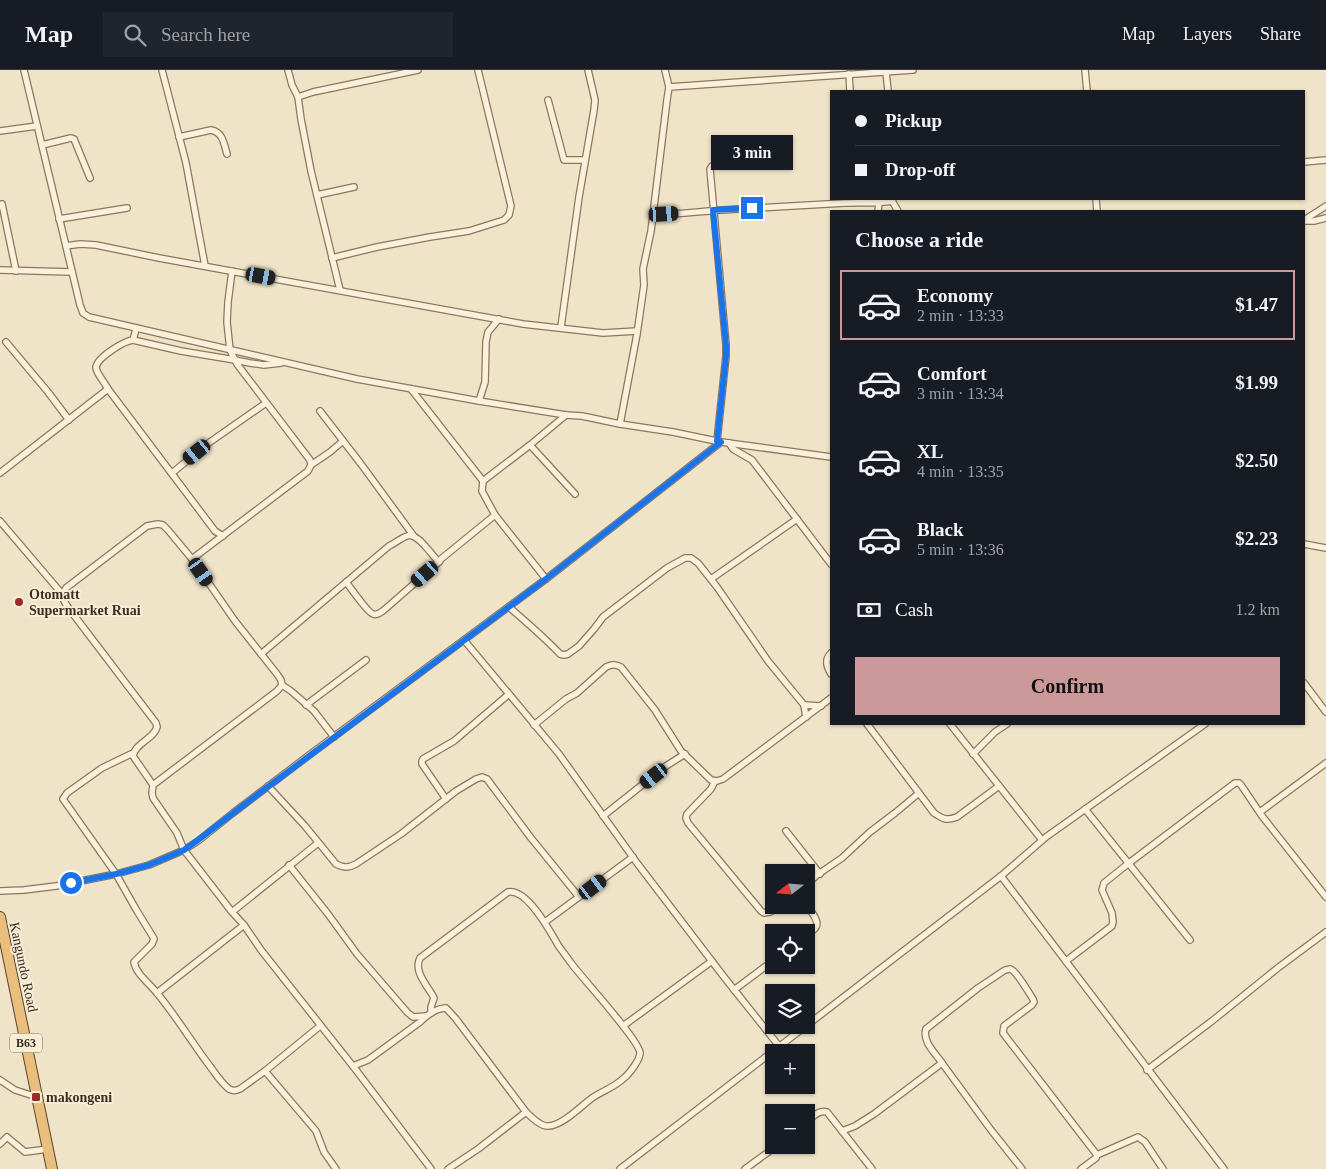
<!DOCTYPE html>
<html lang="en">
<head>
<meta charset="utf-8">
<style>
	body { margin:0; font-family:"Times New Roman",serif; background:#20242c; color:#f1f3f6; height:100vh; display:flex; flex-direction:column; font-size:19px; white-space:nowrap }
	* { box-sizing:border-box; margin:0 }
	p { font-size:16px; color:#9ea1a6 }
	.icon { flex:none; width:28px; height:28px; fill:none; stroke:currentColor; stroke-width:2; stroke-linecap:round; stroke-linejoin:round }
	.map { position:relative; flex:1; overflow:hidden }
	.panel { position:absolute; left:830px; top:140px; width:475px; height:515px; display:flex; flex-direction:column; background:#171b24; border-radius:0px; box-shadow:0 1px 4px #0004 }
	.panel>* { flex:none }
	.top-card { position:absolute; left:830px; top:20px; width:475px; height:110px; border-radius:0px; box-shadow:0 1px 4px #0004; display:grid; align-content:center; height:110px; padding:0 25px; background:#171b24 }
	.needle { width:32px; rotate:253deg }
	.buttons { position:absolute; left:765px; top:794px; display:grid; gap:10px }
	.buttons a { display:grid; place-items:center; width:50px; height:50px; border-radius:0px; background:#171b24; box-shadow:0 1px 4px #0004; font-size:25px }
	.end { position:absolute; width:22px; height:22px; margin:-11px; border:6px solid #1a73e8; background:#fff; box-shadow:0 0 0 2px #fff }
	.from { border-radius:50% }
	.bubble { position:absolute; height:35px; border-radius:0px; background:#171b24; box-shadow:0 1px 4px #0004; font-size:16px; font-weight:700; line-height:35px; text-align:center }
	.car { position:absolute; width:15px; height:30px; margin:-15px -8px; border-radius:6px; box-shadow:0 0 4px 1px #0007; background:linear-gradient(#222 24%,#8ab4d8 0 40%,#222 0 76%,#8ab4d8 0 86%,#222 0) }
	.top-card b { display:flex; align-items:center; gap:18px; height:48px; font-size:19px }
	.top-card b+b { border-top:1px solid #363941 }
	.top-card i { width:12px; height:12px; background:#f1f3f6 }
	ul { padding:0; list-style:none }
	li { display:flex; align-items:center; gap:15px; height:70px; margin:0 10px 8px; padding:0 15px; border:2px solid transparent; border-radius:0px }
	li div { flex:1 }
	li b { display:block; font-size:19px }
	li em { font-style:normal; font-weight:700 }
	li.active { border-color:#cc999b }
	li>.icon { width:45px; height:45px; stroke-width:1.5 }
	h2 { padding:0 25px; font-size:22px; line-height:60px }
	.pay { display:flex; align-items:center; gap:12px; height:55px; padding:0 25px; font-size:19px }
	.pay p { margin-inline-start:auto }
	.cta { display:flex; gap:10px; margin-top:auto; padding:10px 25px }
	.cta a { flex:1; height:58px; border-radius:0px; background:#cc999b; color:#111; font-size:20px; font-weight:700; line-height:58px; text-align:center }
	header { display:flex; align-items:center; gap:30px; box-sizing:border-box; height:70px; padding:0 25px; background:#171b24; border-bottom:1px solid #363941 }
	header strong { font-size:24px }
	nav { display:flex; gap:28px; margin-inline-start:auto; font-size:18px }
	.search { width:350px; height:45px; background:#20242c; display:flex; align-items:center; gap:12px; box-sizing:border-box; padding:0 18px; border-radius:0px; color:#9ea1a6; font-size:19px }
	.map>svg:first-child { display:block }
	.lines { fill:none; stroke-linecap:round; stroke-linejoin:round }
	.minor-casing { stroke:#8d765c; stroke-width:8 }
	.trunk-casing { stroke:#5b4430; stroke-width:12 }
	.minor { stroke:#faf1dc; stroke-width:5.5 }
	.trunk { stroke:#eabe7c; stroke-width:10 }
	.route { stroke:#1a73e8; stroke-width:6 }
	.poi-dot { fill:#9e2a2b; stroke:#f7eed8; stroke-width:2 }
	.labels { text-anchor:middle; stroke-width:4; stroke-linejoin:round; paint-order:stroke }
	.shield { fill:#f7eed8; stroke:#756857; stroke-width:1 }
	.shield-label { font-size:12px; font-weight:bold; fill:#3d2e20 }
	.poi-label { font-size:14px; font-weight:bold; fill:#3d2e20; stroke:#f7eed8; text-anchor:start }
	.street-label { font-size:14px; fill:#3d2e20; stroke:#f7eed8 }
</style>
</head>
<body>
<header>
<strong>Map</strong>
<div class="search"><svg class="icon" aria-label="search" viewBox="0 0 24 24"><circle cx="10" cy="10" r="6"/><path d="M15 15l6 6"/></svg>Search here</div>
<nav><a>Map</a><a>Layers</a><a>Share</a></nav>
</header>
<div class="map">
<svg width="1326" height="1099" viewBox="0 0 1326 1099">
	<rect width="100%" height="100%" fill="#f0e4c8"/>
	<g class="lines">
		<defs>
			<g id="minor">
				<path d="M24 0 80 235 83 243 89 247 357 309 479 331 566 345 582 346 620 354 673 362 721 372 831 387"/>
				<path d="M162 0 186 93 205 196"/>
				<path d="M288 0 292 15 298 27 301 49 311 101 340 220"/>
				<path d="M665 0 669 17"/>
				<path d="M1085 0 1087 21"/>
				<path d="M886 2 888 21"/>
				<path d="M849 4 850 21"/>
				<path d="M298 27 313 22 418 0"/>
				<path d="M548 30 564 90H585"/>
				<path d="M0 61 37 56"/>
				<path d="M179 67 211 60C223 62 224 74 227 84"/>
				<path d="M42 75 71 68 74 69 90 108"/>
				<path d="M1304 92 1326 90"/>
				<path d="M317 125 354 117"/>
				<path d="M1096 129 1097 141"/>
				<path d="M892 131 898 141"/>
				<path d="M2 134 16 201"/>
				<path d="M878 141 879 133"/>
				<path d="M653 143C676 146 699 141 722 140 763 138 804 135 845 133 861 132 876 134 892 131L893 129"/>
				<path d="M59 149 127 138"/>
				<path d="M1304 150 1326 136"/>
				<path d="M1304 151H1314L1326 148"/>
				<path d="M66 176 80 174 96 175 159 188 523 254 603 263 637 261"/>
				<path d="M332 188 377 177 430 167 469 161 504 150 509 145 511 136 478 0"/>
				<path d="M0 200 72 202"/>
				<path d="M561 257 579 127 594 40 595 30 588 0"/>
				<path d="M136 259 133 270C124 271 96 288 96 298 97 304 105 313 108 319L215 461 223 466"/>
				<path d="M133 270 181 281 235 290 250 293 264 295 281 293"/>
				<path d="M6 272 48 322 69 350"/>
				<path d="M411 319 483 411"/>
				<path d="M479 331 485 312 486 272 488 262 499 249"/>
				<path d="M320 341 361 394 413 465"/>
				<path d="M620 354 637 264 644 215 643 199 651 161 667 30 669 17 913 0"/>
				<path d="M717 371 726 286V275L710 99 712 96 746 93"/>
				<path d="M729 373 733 379 752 390 831 494"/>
				<path d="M530 375 575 424"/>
				<path d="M311 395 330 382 343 371"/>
				<path d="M0 403 108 319"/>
				<path d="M172 403 210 372 266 333"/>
				<path d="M0 451 63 525"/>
				<path d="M1304 474 1326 478"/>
				<path d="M192 489 308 401 311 395 310 390 237 294 230 280 227 252 228 232 232 201"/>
				<path d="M546 509 495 445 482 421 483 411 530 375 566 345"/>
				<path d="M711 509 797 449"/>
				<path d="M346 512C351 518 367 542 373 544 377 546 381 542 384 540L439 492"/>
				<path d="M509 537C526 552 544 567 560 584L564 585 568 584 579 576 594 559 603 547 667 498 685 488H691L698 493 717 517 768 591 804 635 806 647"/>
				<path d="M464 570 559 684 637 793 724 907 779 976"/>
				<path d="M831 583C824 590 827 597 831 604"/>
				<path d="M261 584 389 476C395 473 401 468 407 466 418 462 431 485 439 492L441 489 495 445"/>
				<path d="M1304 613 1326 642"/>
				<path d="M282 615 291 621 314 641 334 667"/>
				<path d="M306 635 366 590"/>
				<path d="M804 635 821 636"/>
				<path d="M867 654 934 743C943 749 946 751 957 747L999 716"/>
				<path d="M950 654 1042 770"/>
				<path d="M534 655 566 629 577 623 606 597C612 594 615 594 621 597L655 640 681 681 711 710 717 711 723 709 831 628"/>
				<path d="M133 683 102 698 67 723 63 729 116 804 137 841 153 867 154 869 152 874 134 892C136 904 149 913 157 923 176 946 191 971 209 995 215 1003 221 1013 229 1019 233 1021 235 1021 240 1019L265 1001 320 956"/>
				<path d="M973 684 995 662 1007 654"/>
				<path d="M715 711 711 719 687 744 686 748 688 753 761 841 764 843 770 842 783 835"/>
				<path d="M153 715 277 621 282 615 281 610 277 604 235 551 192 489 168 460 163 455 158 454 147 456 66 518C61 525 63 530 67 536L156 653 157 657C154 669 135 673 133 686L153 715 152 723 153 728 177 763 184 780 232 842 244 855 261 880 356 1000 431 1099"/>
				<path d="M268 716 305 756 336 794C344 798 348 798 356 794L401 764 456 721 476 709 482 707 487 709 531 768 579 827"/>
				<path d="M446 729 422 694V691L423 689 454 671 509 624"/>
				<path d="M1085 739 1190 870"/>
				<path d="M1260 742 1326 693"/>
				<path d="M603 746 666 696 685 684"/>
				<path d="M786 761 820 804"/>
				<path d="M289 795 328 844 357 884 407 942 413 947 426 946"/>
				<path d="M1001 806 1224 1099"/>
				<path d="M806 815 817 805 842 788 870 762 895 743 919 723"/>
				<path d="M0 821 24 820 56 816 116 804 149 795 184 780 198 771 233 743 308 686 546 509 721 372"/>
				<path d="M806 835C810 840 820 851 816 857 815 860 809 863 806 865"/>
				<path d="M232 842 318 773"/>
				<path d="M545 852 633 787"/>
				<path d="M1066 891 1112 856 1113 852 1112 843 1102 820 1104 813 1129 793 1235 713H1239L1241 715 1262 746 1326 827"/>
				<path d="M734 920 774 890"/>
				<path d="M157 923 244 855"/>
				<path d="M431 943V937L434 928C428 916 413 902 420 888L508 822C527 818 550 861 558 875 562 881 567 887 571 893 582 908 640 971 640 983 640 990 629 1004 624 1008 615 1017 602 1021 592 1028 581 1036 561 1057 547 1056 540 1056 531 1047 526 1042"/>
				<path d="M623 956 712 891"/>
				<path d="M942 993 991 1060 1022 1099"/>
				<path d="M353 996 368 990 420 952C427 945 436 938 446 938L456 949 526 1042 478 1079 448 1099"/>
				<path d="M1147 1000 1212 951 1279 897 1326 862"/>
				<path d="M265 1001 316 1061 324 1082 336 1099"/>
				<path d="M0 1010 15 1020 37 1027"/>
				<path d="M806 1052C812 1048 819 1039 827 1042L872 1099"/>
				<path d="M842 1061 855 1056 874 1044 942 993C935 983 922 971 926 959L978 918 1005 900C1007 900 1008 899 1010 899 1016 900 1029 923 1033 929L1034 932 1032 935 1004 956 1003 963 1097 1085 1096 1088 1081 1099"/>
				<path d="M0 1074 7 1067 25 1082 48 1079"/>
				<path d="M1097 1085 1138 1067 1145 1072 1163 1099"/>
				<path d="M620 1099 1001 806 1046 767 1205 654"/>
				<path d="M745 1099 778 1075"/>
			</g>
			<path id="trunk" d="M0 847 52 1099"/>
		</defs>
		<!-- minor casing -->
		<use href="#minor" class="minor-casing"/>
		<!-- trunk casing -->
		<use href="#trunk" class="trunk-casing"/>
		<!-- minor -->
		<use href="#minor" class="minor"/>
		<!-- trunk -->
		<use href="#trunk" class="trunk"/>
	</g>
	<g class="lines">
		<!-- route -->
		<path class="route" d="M71 813 116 804 149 795 184 780 198 770 257 725 546 509 721 372 717 371 726 286V275L713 140 752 138"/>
	</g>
	<!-- markers -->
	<g class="poi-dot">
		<circle cx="19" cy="532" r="5"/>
		<rect x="31" y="1022" width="10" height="10" rx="2.5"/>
	</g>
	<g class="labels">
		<!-- shield labels -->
		<rect class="shield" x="10" y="963.5" width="32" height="19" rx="4"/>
		<g class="shield-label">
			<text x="26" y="977">B63</text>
		</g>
		<!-- poi labels -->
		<g class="poi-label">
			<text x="29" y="529">Otomatt<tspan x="29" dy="16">Supermarket Ruai</tspan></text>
			<text x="46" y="1032">makongeni</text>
		</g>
		<!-- street labels -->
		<g class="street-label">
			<text transform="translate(24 897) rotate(78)" y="5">Kangundo Road</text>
		</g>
	</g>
</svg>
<div class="buttons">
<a><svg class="needle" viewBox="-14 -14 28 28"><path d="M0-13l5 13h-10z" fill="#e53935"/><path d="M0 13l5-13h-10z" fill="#9ea1a6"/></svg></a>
<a><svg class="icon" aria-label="locate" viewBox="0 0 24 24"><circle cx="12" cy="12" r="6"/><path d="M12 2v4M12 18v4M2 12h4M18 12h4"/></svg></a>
<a><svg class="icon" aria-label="layers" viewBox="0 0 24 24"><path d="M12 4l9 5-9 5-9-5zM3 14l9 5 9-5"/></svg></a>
<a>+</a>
<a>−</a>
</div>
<i class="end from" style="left:71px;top:813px"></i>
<i class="end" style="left:752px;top:138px"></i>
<div class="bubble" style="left:711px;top:65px;width:82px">3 min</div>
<i class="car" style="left:664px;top:144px;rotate:87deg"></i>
<i class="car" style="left:261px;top:206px;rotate:100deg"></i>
<i class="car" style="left:197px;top:382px;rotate:231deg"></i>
<i class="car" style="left:201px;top:502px;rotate:145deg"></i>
<i class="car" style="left:425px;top:504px;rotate:229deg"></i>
<i class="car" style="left:654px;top:706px;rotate:232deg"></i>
<i class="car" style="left:593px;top:817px;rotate:53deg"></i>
<div class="top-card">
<b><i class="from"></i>Pickup</b>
<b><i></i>Drop-off</b>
</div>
<section class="panel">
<h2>Choose a ride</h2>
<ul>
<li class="active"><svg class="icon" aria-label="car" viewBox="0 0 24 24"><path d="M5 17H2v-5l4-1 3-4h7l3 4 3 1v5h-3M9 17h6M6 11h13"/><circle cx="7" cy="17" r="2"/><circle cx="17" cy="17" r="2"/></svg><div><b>Economy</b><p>2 min · 13:33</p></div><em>$1.47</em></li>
<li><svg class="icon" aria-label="car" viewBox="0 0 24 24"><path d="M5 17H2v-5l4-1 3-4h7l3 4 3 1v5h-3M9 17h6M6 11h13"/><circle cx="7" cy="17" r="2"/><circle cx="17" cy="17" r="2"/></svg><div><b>Comfort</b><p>3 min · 13:34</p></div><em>$1.99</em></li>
<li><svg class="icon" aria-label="car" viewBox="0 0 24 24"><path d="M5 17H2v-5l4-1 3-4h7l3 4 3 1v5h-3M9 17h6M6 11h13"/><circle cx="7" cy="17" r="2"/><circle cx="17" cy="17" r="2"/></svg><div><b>XL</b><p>4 min · 13:35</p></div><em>$2.50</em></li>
<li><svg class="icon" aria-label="car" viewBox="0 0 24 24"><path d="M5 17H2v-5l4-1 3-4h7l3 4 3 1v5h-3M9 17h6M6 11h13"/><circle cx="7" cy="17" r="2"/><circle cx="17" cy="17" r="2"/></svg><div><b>Black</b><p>5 min · 13:36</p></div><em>$2.23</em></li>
</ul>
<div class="pay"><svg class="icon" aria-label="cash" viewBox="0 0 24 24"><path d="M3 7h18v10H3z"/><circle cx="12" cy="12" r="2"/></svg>Cash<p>1.2 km</p></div>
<div class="cta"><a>Confirm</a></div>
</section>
</div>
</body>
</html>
